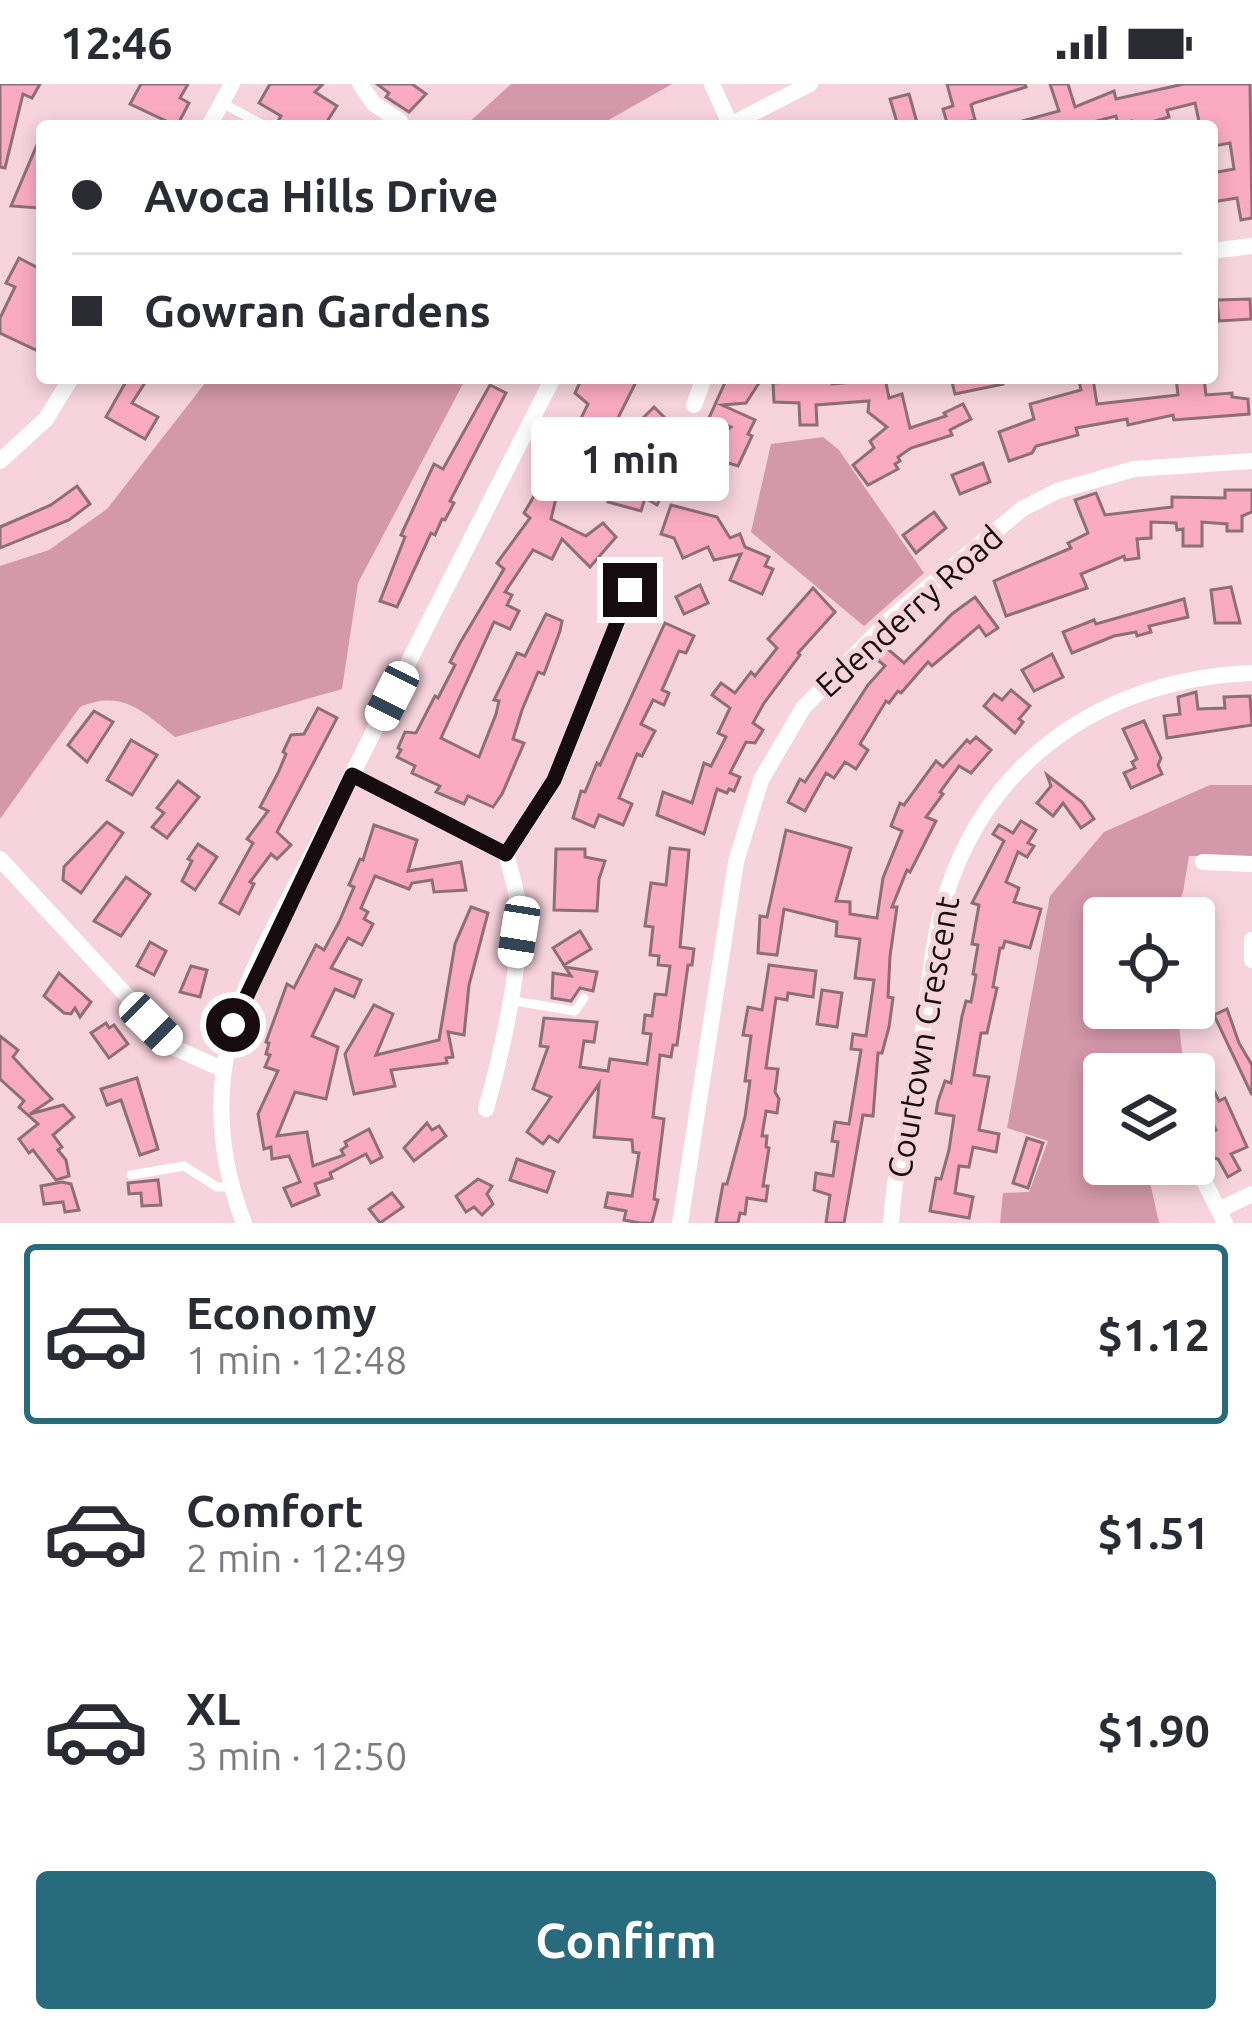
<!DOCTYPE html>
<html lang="en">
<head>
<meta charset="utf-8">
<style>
	body { margin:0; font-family:Ubuntu,sans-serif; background:#f7f7f7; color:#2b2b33; height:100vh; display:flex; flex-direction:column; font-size:45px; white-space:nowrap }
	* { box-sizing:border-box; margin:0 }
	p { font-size:39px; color:#7c7c81 }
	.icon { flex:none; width:66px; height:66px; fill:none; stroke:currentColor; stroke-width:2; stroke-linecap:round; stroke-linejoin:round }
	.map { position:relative; height:1139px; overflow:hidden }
	.panel { display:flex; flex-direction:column; background:#fff; flex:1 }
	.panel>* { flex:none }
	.banner { position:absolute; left:36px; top:36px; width:1182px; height:264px; border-radius:12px; box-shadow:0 6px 18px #0003; display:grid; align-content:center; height:264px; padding:0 36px; background:#fff }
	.fabs { position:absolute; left:1083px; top:813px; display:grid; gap:24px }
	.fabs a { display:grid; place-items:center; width:132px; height:132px; border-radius:12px; background:#fff; box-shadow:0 6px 18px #0003; font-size:60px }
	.end { position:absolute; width:54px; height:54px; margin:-27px; border:15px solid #160b0e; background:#fff; box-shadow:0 0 0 6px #fff }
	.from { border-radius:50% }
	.bubble { position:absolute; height:84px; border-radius:12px; background:#fff; box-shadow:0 6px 18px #0003; font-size:39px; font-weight:600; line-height:84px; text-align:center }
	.car { position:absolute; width:36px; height:72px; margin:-36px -18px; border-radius:15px; box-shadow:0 0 9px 3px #0007; background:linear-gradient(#fff 24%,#345 0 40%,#fff 0 76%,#345 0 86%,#fff 0) }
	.banner b { display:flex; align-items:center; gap:42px; height:114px; font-size:45px }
	.banner b+b { border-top:3px solid #e1e1e2 }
	.banner i { width:30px; height:30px; background:#2b2b33 }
	ul { padding:21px 0 0; list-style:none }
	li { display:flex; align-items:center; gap:36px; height:180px; margin:0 24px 18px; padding:0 12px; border:6px solid transparent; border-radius:12px }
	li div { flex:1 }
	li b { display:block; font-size:45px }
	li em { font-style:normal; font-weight:600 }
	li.selected { border-color:#276b7c }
	li>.icon { width:108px; height:108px; stroke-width:1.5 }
	.button { display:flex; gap:24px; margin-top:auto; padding:24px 36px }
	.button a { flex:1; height:138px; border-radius:12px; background:#276b7c; color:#fff; font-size:48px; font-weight:600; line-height:138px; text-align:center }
	.status { display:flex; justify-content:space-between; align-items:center; height:84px; padding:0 60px; background:#fff; direction:ltr }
	.status svg { height:33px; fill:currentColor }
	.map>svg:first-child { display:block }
	.green { fill:#d398a9 }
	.building { fill:#faaac2; stroke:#8e6e77; stroke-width:3 }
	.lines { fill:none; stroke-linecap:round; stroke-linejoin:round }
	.lane { stroke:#fff; stroke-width:9 }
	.street { stroke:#fff; stroke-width:16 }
	.route { stroke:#160b0e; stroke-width:15 }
	.labels { text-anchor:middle; stroke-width:10; stroke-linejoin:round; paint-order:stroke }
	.street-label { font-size:33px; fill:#160b0e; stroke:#f7d3dd }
</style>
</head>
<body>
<div class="status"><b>12:46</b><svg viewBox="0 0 49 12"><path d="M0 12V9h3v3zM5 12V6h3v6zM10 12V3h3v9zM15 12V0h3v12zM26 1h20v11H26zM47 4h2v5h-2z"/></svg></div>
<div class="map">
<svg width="1252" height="1139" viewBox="0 0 1252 1139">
	<rect width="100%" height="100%" fill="#f7d3dd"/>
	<!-- green -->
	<g class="green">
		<path d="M511 0H672L598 42H465Z"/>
		<path d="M209 294H466L358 499 342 605 175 653C143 628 123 605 80 623L0 735V482L49 466 107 425Z"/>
		<path d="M823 353 839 366 924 489 864 542 751 448 771 360Z"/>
		<path d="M1210 701H1252V772H1189L1183 808 1173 834H1104V924H1177L1183 976 1180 990H1104V1080H1146L1159 1139H1000L1003 1109 1029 1108 1048 1057 1007 1044 1050 812 1104 748Z"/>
	</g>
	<!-- building -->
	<g class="building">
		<path d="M0 0H40L32 14 23 10 5 84 0 83Z"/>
		<path d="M141 0H188L180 14 189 19 177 42 130 20Z"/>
		<path d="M270 0H323L315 8 337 22 324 42H288L278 37 281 32 259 19Z"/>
		<path d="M377 0H412L426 10 409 28 386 13 389 9Z"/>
		<path d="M947 0H1025L1026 3 974 19 971 21 975 36 948 42 943 25 953 22Z"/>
		<path d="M1050 0H1068L1075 23 1114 7 1116 15 1184 0H1250L1252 134 1241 136 1237 114 1212 118V89L1234 85 1230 59 1214 62 1212 42H1200L1195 19 1167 26 1169 33 1138 42 1132 37 1118 41 1116 32 1077 42H1019V38L1059 27Z"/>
		<path d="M909 10 918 42H898L890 15Z"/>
		<path d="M42 49 39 124 11 122Z"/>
		<path d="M19 174 42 186V255L36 266 0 249V234L15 203 6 199Z"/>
		<path d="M1250 215 1251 235 1219 237 1217 216Z"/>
		<path d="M128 294H148L132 319 158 333 145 355 106 333Z"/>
		<path d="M582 294H638L618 334 597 346 591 343 557 410 551 435 586 452 603 439 616 453 590 483 562 455 552 475 533 466 505 508 512 511 507 521 519 527 510 545 494 538 441 654 479 673 496 630 499 617 494 616 517 569 525 572 546 530 562 537 560 547 544 590 538 588 522 626 513 655 524 659 502 710 493 723 468 712 464 720 436 708 440 702 412 689 415 682 397 673 401 666 398 664 405 648 416 649 435 612 438 614 455 581 450 578 460 559 504 485 497 479 530 434 524 429 551 383 564 351 571 355 588 320 575 309Z"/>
		<path d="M727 294H751L759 299 746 319 722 321 755 336 748 350 752 352 738 382 725 378 699 400 689 387 695 382 693 380 731 343 709 334Z"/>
		<path d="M865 294H885L889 314 902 310 910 344 946 332 944 329 963 320 971 335 950 346 952 351 911 364 898 373 900 377 895 380 898 385 868 401 853 381 874 364 870 357 887 343 868 328 869 317 816 321 817 341H800L799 319 774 318 773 299 831 295 832 300 866 297Z"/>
		<path d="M951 294H1002L1003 300 955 310Z"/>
		<path d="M1176 294H1204L1206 311 1232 309V313L1248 315 1249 330 1174 336 1173 331 1128 341 1127 335 1076 344 1078 351 1036 362 1032 369 1009 377 999 348 1034 335 1030 320 1081 306 1079 297 1093 295 1097 320 1178 311Z"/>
		<path d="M490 301 506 309 450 417 454 419 445 436 442 435 435 451 431 449 397 523 380 517 405 453 401 451 434 380 443 385Z"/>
		<path d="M654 323 678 347 657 370 640 354 648 341 642 335Z"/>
		<path d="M983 379 990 398 960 410 952 391Z"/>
		<path d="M651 388 669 397 657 421 645 414 641 427 608 418 614 398 644 402Z"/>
		<path d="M77 402 90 420 69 436 0 464V443L51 421Z"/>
		<path d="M1225 406H1252V428L1242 432V447H1227V440L1202 438V462H1183V445L1177 446 1176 439 1151 438V454L1137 455 1139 474 1125 476 1124 472 1081 490 1087 504 1006 532 994 497 1071 464 1068 459 1088 449 1075 416 1096 409 1105 431 1172 423V413L1225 414Z"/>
		<path d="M671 421 717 433 730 454 740 450 745 463 769 473 765 482 773 485 762 510 730 496 741 470 714 476 708 463 683 474 674 454 661 450Z"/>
		<path d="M934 428 946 444 916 469 903 451Z"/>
		<path d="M700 501 708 519 684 530 676 513Z"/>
		<path d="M1231 503 1240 539H1215L1211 506Z"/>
		<path d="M813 504 835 528 798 569 800 571 764 619 753 639 763 646 755 659 746 658 730 689 740 693 734 707 729 705 727 709 717 705 704 750 657 731 663 708 692 719 704 679 711 682 726 653 718 649 730 624 712 611 721 599 735 609 751 588 755 592 777 564 768 555Z"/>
		<path d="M975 513 998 544 986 552 979 542 932 582 928 578 901 609 898 607 889 619 886 617 860 660 868 666 856 685 845 678 834 694 826 689 805 727 788 718 800 695 805 698 868 601 885 582 873 572 879 564 883 561 904 579 952 530Z"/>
		<path d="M1184 515 1188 533 1149 542 1151 548 1137 552 1136 548 1114 552 1072 569 1063 548 1094 536 1096 540Z"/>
		<path d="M665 539 694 552 686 569 679 567 662 606 669 609 664 621 653 616 641 640 655 647 642 672 637 670 619 714 632 720 623 741 599 731 594 743 573 734 581 707 585 708 597 679 600 681Z"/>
		<path d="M1052 570 1063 593 1034 607 1022 586Z"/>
		<path d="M1011 606 1030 622 1019 635 1023 638 1015 649 984 622 994 610 1002 616Z"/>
		<path d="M1196 608 1198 625 1225 624 1224 613 1250 612 1252 641 1167 654 1164 632 1180 630 1178 613Z"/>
		<path d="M318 624 337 634 277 748 291 761 277 775 271 770 250 798 254 800 239 830 220 819 253 759 247 755 268 727 260 723 278 689 286 670 283 668 291 651 304 650Z"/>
		<path d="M94 627 113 638 87 678 68 661Z"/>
		<path d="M1144 637 1161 674 1158 681 1162 690 1131 704 1124 689 1135 684 1132 678 1137 675 1123 645Z"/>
		<path d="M976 653 991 666 971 689 959 682 940 708 943 710 926 733 936 737 910 788 907 786 892 823H897L890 872 888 913 893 914 889 943 882 969H878L873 1032 863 1031 844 1139H826L830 1111 814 1106 816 1089 833 1092 838 1058 832 1057 835 1038 849 1040 861 966 851 965 853 950 866 952 874 896 855 894 860 855 836 852 837 838 784 825 777 871 758 869 760 832 767 833 786 746 851 764 836 817 850 818V830L877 834 883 794 902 747 891 742 900 719 904 721 936 677 943 683 967 656 970 659Z"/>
		<path d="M131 656 157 671 132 711 107 696Z"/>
		<path d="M1047 691 1082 718 1094 735 1081 744 1063 719 1053 732 1037 719 1051 702Z"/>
		<path d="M178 697 199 713 167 754 152 743 164 729 157 724Z"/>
		<path d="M1021 737 1036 746 1028 759 1034 762 1027 773 1018 768 1006 798 1019 804 1014 818 1041 825 1030 864 1005 857 1003 864H1000L993 903 997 904 987 949H981L974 991 989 993 979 1046 999 1050 996 1068 973 1063 969 1083 959 1082 955 1109 973 1113 969 1134 930 1127 936 1094 941 1095 949 1066 954 1032 936 1029 938 1017 945 997 951 999 962 932 966 917 971 918 976 891 973 890 978 861 972 860 979 821 972 819 1004 757 993 750 999 741 1013 749Z"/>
		<path d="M107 738 123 749 81 809 63 796 64 783Z"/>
		<path d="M374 741 417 756 408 787 461 778 466 806 434 808 432 796 412 799 409 805 375 792 361 824 368 828 364 835 373 840 362 861 348 854 331 884 361 896 354 913 335 905 312 952 338 963 326 1015 295 1008 277 1052 307 1048 313 1082 344 1071 341 1066 347 1062 345 1058 369 1045 382 1073 371 1079 366 1070 330 1089 332 1094 315 1100 319 1111 292 1122 284 1104 300 1098 289 1072 272 1075 271 1063 264 1065 258 1030 278 987 265 983 270 971 266 970 269 959 266 958 287 900 294 904 316 861 324 866 339 838 354 803 349 801 360 775 363 776Z"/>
		<path d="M198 760 217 773 195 806 182 797 192 777 188 775Z"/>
		<path d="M670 764 689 766 680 863 694 865 692 881H688L677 961H673L671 973 660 971 653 1033 664 1035 654 1115 658 1116 652 1139H640L624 1136 626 1127 605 1123 608 1109 632 1112 639 1069 633 1068 632 1056 594 1053 599 1000 558 1058 549 1052 543 1060 527 1048 551 1013 533 1005 548 963 540 962 544 934 597 938 594 958 584 957 580 983 608 987 610 975 647 980 651 950 643 949 645 931 652 932 655 910 666 911 670 882 658 881 659 872 650 871 653 843 645 842 651 799 666 801Z"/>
		<path d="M556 765H585V773L605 777 599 795 597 827 554 826Z"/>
		<path d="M126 793 150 810 121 852 94 837Z"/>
		<path d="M471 823 488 829 469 901 464 951 448 948 453 973 446 974 447 979 391 986 395 1002 354 1010 345 970 374 921 393 930 376 971 439 956 455 860Z"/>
		<path d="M580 847 591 865 564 881 553 864Z"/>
		<path d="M150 858 166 867 154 891 137 882Z"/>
		<path d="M769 881 816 887 813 913 788 909 787 916 776 914 766 984 778 985 775 1008 779 1015 777 1029 766 1027 762 1052H767L766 1063 769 1064 763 1102H768L766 1117 747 1114 745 1130 740 1129 738 1139H716L723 1100H727L745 1033 750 997H745L751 952 743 951 748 923 762 926Z"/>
		<path d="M191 882 207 886 200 913 180 908Z"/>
		<path d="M565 883 597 888 593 907 580 904 571 917 552 914 553 889 571 892Z"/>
		<path d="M59 889 91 918 80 933 75 924 71 930 64 929 44 912Z"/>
		<path d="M822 906 842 909 837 943 817 940Z"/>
		<path d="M1227 925 1239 959 1252 981V1011L1214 931Z"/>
		<path d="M106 939 109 944 114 941 128 960 109 974 91 949Z"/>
		<path d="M0 952 18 966 13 973 52 1015 30 1030 63 1021 74 1033 53 1051 62 1063 58 1066 66 1076 69 1092 56 1096 33 1066 29 1069 19 1055 38 1040 19 1023 24 1017 0 995Z"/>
		<path d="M137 994 158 1065 140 1071 121 1016 107 1021 101 1005Z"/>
		<path d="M1209 997 1219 1017 1225 1014 1247 1063 1231 1070 1240 1086 1228 1093 1218 1075 1206 1072 1201 1060 1205 1058 1203 1052 1216 1046 1195 1003Z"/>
		<path d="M427 1039 432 1046 439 1042 446 1052 414 1077 404 1064Z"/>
		<path d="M1027 1054 1043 1059 1028 1104 1013 1099Z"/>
		<path d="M517 1075 554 1088 547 1108 510 1096Z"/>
		<path d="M478 1095 492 1102 487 1110 493 1120 482 1131 474 1123 466 1128 456 1112Z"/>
		<path d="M158 1096 161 1121 142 1122 141 1109 129 1110 128 1099Z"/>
		<path d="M62 1098 71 1100 79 1126 65 1128 63 1118 44 1120 41 1102Z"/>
		<path d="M392 1109 403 1123 380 1139 369 1125Z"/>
	</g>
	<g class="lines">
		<!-- lane -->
		<g class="lane">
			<path d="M222 19 265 42"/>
			<path d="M508 916 575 927 584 914"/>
			<path d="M131 1091 184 1082 217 1103H232"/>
		</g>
		<!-- street -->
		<g class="street">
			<path d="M360 0 374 20 400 37"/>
			<path d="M712 0 730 40"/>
			<path d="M209 42 232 0"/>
			<path d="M728 42 810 0"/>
			<path d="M1212 167 1252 162"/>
			<path d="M694 321 704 294"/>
			<path d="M0 377 46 335 71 294"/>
			<path d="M352 691 506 770C511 788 517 807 519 826 523 876 500 976 486 1025"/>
			<path d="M506 770 554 696 630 507"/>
			<path d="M0 775 175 964 224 986"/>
			<path d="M1203 778 1252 780"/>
			<path d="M1252 856V876"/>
			<path d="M1194 1077 1225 1139"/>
			<path d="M1219 1126 1252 1110"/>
			<path d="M244 1139C219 1075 214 1008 233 942 252 875 295 806 326 743 400 593 477 444 553 294"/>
			<path d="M680 1139 736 778 761 696 803 624 890 535 1022 425 1057 407 1134 385 1252 377"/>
			<path d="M891 1139C895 1079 911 1018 921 959 928 917 930 874 940 833 977 681 1100 595 1252 589"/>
		</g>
	</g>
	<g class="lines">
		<!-- route -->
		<path class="route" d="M233 941 352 691 506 770 554 696 630 506"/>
	</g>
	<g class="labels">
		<!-- street labels -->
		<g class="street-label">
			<text transform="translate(909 527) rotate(-42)" y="12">Edenderry Road</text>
			<text transform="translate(923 953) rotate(-80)" y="12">Courtown Crescent</text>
		</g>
	</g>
</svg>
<div class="fabs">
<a><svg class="icon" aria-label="locate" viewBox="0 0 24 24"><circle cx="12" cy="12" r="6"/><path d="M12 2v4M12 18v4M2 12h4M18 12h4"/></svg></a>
<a><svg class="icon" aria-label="layers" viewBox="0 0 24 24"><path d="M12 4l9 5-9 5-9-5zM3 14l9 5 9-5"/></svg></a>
</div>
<i class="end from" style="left:233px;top:941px"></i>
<i class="end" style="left:630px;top:506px"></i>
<div class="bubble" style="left:531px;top:333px;width:198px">1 min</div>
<i class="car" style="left:392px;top:612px;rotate:207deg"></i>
<i class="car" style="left:519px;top:848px;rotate:189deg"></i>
<i class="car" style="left:151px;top:940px;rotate:135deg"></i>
<div class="banner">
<b><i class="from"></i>Avoca Hills Drive</b>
<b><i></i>Gowran Gardens</b>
</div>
</div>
<section class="panel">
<ul>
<li class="selected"><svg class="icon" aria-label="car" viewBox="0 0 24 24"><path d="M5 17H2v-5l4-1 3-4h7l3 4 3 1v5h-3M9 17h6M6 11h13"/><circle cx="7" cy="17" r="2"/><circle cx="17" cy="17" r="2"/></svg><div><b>Economy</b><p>1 min · 12:48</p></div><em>$1.12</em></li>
<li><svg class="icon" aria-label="car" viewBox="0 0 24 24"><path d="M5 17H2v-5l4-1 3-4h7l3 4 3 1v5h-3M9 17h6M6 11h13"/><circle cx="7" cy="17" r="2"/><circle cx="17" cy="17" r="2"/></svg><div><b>Comfort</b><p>2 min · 12:49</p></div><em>$1.51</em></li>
<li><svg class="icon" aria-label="car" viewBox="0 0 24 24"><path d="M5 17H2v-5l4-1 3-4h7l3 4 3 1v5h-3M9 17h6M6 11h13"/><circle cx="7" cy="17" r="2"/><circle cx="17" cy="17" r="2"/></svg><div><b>XL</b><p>3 min · 12:50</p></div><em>$1.90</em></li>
</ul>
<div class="button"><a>Confirm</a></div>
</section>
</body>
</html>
